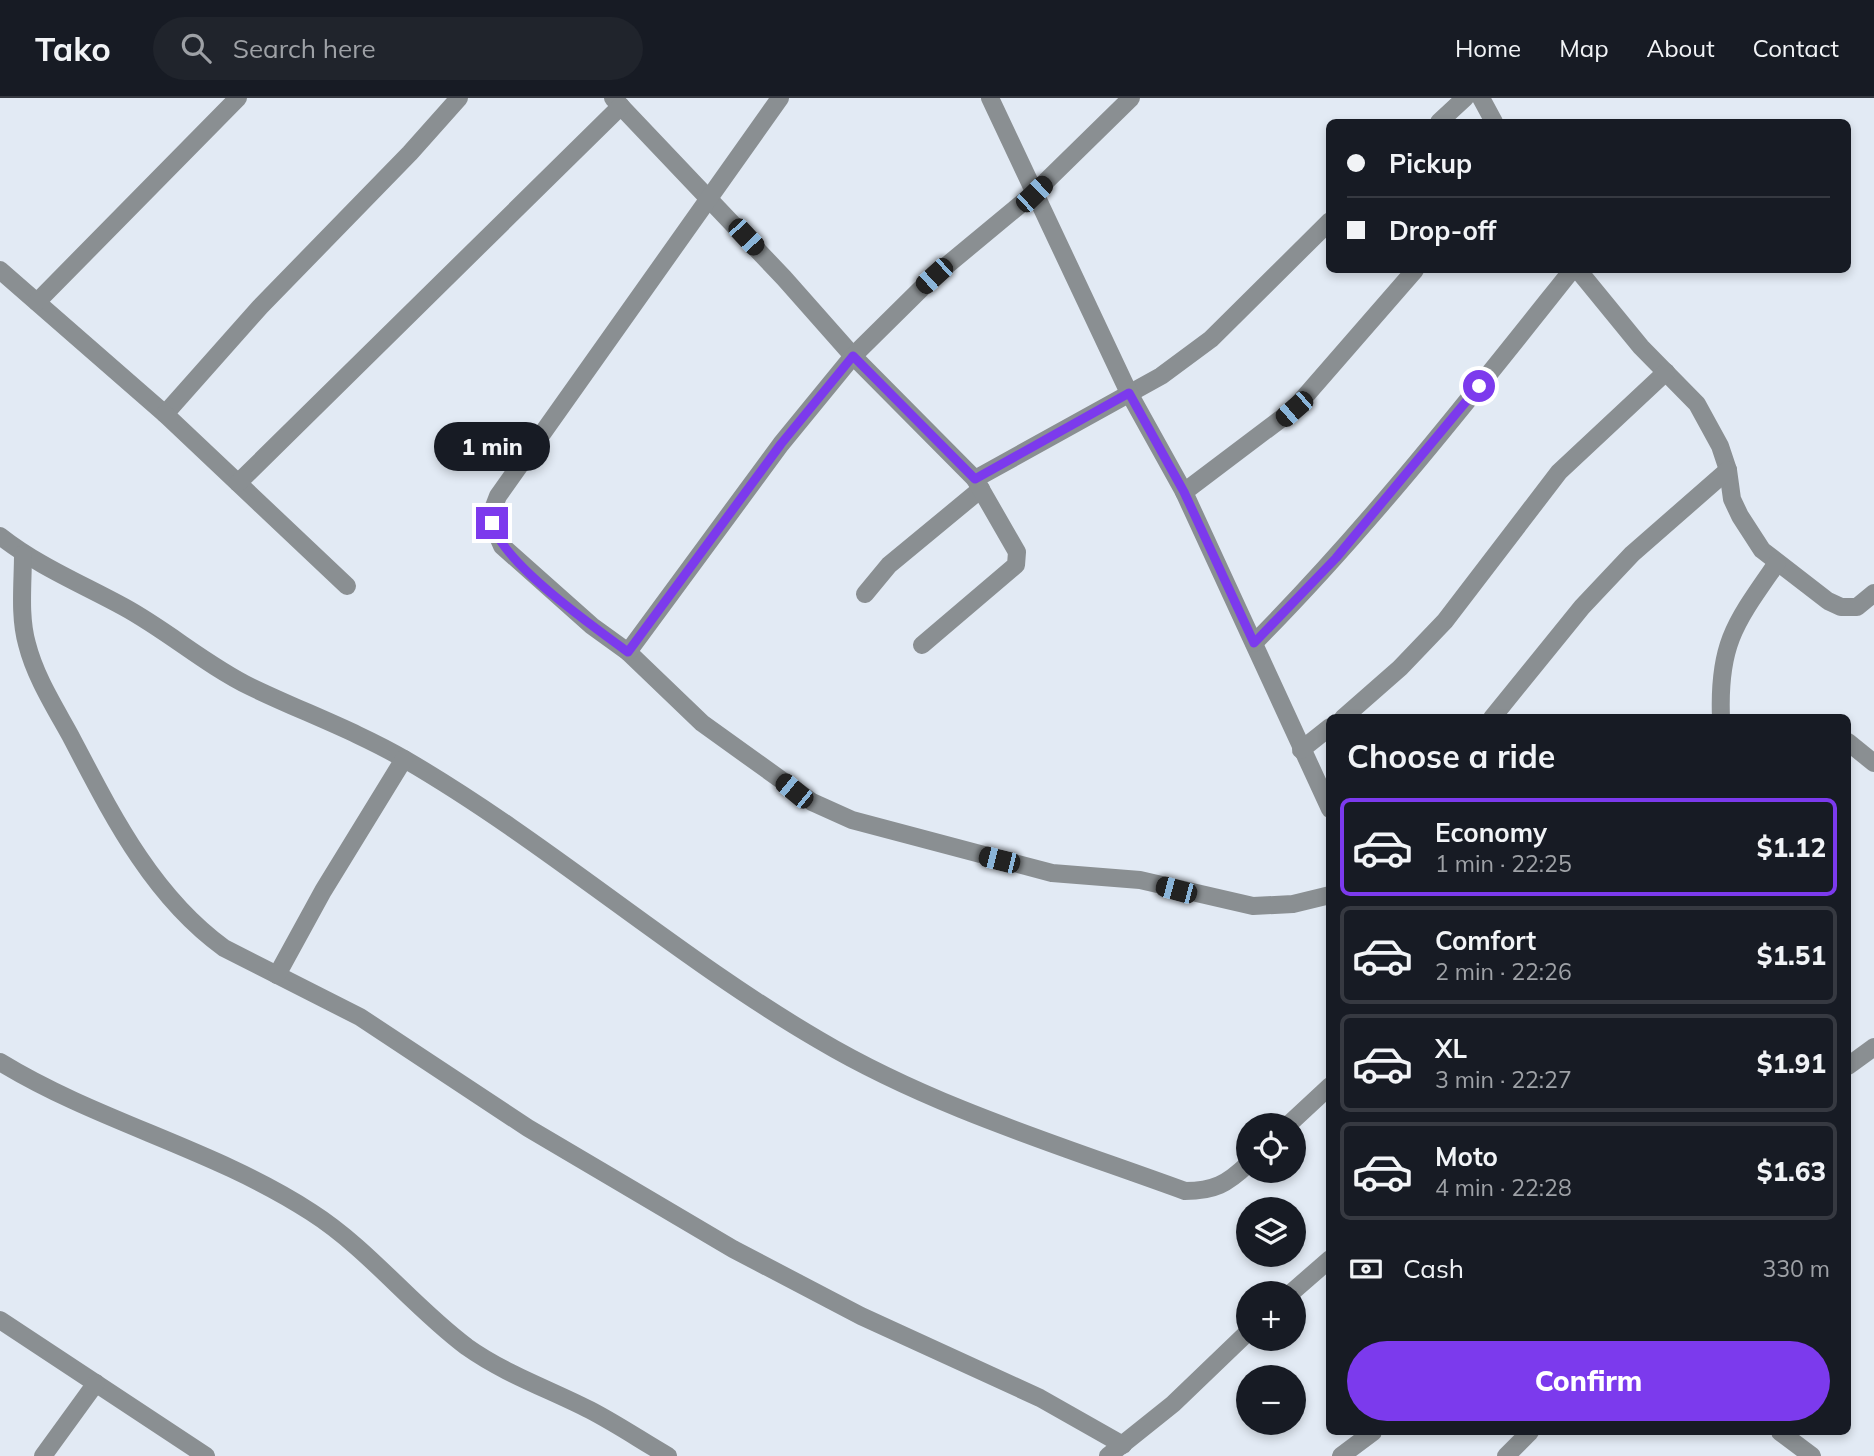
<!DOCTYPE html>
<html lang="en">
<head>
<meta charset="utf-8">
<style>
	body { margin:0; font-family:Mulish,sans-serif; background:#20242c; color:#f1f3f6; height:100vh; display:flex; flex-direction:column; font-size:26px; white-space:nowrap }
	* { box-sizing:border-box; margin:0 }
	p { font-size:23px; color:#9ea1a6 }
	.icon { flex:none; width:38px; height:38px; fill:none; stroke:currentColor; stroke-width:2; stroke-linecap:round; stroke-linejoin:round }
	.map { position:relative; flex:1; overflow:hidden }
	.sheet { position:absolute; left:1326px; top:616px; width:525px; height:721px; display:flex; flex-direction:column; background:#171b24; border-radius:10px; box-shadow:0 4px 10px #0003 }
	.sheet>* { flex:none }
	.banner { position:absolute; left:1326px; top:21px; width:525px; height:154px; border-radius:10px; box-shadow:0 4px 10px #0003; display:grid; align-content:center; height:154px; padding:0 21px; background:#171b24 }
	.buttons { position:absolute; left:1236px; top:1015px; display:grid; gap:14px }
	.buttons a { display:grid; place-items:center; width:70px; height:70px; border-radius:50%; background:#171b24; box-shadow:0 4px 10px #0003; font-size:35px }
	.end { position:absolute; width:32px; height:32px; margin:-16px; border:9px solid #7c3aed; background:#fff; box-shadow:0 0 0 4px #fff }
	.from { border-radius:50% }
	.bubble { position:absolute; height:49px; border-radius:24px; background:#171b24; box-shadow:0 4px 10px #0003; font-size:23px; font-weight:800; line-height:49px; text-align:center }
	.car { position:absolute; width:21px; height:42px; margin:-21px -10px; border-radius:9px; box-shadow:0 0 5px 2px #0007; background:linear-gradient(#222 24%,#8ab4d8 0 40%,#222 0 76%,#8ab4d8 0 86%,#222 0) }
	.banner b { display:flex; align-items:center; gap:24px; height:66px; font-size:26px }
	.banner b+b { border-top:2px solid #363941 }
	.banner i { width:18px; height:18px; background:#f1f3f6 }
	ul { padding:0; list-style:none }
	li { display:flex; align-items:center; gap:21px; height:98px; margin:0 14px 10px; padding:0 7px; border:4px solid #363941; border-radius:10px }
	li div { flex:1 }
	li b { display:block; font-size:26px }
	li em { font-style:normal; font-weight:800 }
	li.current { border-color:#7c3aed }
	li>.icon { width:63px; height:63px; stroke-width:1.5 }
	h2 { padding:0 21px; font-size:32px; line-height:84px }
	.pay { display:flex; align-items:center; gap:18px; height:77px; padding:0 21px; font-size:26px }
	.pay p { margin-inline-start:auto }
	.primary-button { display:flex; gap:14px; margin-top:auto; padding:14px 21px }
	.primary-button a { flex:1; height:80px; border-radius:42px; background:#7c3aed; color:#fff; font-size:28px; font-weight:800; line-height:80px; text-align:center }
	header { display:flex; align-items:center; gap:42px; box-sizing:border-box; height:98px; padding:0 35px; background:#171b24; border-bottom:2px solid #363941 }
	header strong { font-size:33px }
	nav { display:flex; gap:38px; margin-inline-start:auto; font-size:24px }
	.search { width:490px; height:63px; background:#20242c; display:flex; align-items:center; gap:18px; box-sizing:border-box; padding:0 24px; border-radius:38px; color:#9ea1a6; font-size:26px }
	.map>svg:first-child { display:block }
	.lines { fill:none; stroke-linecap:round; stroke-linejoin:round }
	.minor { stroke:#8a8f92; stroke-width:18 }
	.route { stroke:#7c3aed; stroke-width:9 }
</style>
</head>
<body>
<header>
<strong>Tako</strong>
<div class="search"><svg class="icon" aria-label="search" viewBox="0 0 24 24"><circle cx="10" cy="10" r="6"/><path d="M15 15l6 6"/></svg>Search here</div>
<nav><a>Home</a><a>Map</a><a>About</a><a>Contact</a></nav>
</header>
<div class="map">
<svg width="1874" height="1358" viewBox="0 0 1874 1358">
	<rect width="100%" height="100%" fill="#e2eaf4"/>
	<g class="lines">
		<!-- minor -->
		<g class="minor">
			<path d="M613 0 784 180 853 258 975 381 1161 278 1211 241 1330 123"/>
			<path d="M780 0 498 398 493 411 492 425 502 448 592 528 628 554 702 625 812 704 852 722 1052 775 1140 782 1253 808 1293 806 1330 797"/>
			<path d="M990 0 1129 295 1184 394 1330 711"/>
			<path d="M1481 0 1494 24"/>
			<path d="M1439 24 1465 0"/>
			<path d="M0 172 165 316 260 209 410 55 459 0"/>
			<path d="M1578 172 1641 249 1697 306 1720 348 1728 372 1732 401 1740 418 1762 452 1828 503 1841 509H1857L1874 495"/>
			<path d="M37 204 238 0"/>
			<path d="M165 316 347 488"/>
			<path d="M238 385 621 8"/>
			<path d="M1184 394 1294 311 1415 172"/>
			<path d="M0 438C38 468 82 486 124 509 168 533 206 567 251 589 303 614 356 633 406 662 550 746 675 858 819 942 932 1009 1062 1048 1185 1093 1214 1093 1227 1086 1248 1066"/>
			<path d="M23 456C23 485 19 518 27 546 35 578 54 608 70 637 111 715 151 797 224 850L360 919 528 1030 733 1151 861 1218 1040 1300 1123 1347"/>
			<path d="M865 496 889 467 981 391"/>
			<path d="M1254 545C1370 428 1470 300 1572 172"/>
			<path d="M922 547 1016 467 1017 454 975 381"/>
			<path d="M628 554 781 346 853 258 934 178 1033 96 1131 0"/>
			<path d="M1343 620 1400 570 1445 523 1559 374 1666 274"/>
			<path d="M1492 620 1582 509 1632 456 1728 372"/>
			<path d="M1721 620C1718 545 1736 524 1777 465"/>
			<path d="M1848 644 1874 665"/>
			<path d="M1301 652 1330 629"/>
			<path d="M277 877 323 793 404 661"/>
			<path d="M0 964C98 1024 214 1051 311 1114 369 1151 412 1208 467 1249 505 1276 549 1291 590 1312 617 1326 642 1343 668 1358"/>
			<path d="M1848 968 1874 949"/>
			<path d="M1288 1027 1330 988"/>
			<path d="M1291 1195 1330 1161"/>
			<path d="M0 1222 206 1358"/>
			<path d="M1780 1334 1812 1358"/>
			<path d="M43 1358 96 1285"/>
			<path d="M1108 1358 1173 1306 1248 1234"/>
			<path d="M1341 1358 1373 1334"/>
			<path d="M1506 1358 1530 1334"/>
		</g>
	</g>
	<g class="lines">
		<!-- route -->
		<path class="route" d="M492 425C502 465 594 529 628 554L781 346 853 258 975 381 1129 295 1184 394 1254 545 1336 460 1479 288"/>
	</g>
</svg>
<div class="buttons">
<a><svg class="icon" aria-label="locate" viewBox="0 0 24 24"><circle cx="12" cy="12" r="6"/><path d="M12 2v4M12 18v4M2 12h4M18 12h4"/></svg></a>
<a><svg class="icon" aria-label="layers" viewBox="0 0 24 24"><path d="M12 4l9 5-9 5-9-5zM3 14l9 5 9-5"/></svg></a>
<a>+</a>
<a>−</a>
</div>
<i class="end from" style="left:1479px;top:288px"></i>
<i class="end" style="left:492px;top:425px"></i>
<div class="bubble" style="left:434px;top:324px;width:116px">1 min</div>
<i class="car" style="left:1034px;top:96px;rotate:46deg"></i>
<i class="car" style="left:746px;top:139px;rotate:137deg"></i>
<i class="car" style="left:934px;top:178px;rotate:228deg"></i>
<i class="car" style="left:1294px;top:311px;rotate:229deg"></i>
<i class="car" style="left:794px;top:693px;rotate:309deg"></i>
<i class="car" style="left:999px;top:762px;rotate:284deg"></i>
<i class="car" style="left:1176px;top:792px;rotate:285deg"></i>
<div class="banner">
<b><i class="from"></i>Pickup</b>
<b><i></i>Drop-off</b>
</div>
<section class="sheet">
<h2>Choose a ride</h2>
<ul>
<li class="current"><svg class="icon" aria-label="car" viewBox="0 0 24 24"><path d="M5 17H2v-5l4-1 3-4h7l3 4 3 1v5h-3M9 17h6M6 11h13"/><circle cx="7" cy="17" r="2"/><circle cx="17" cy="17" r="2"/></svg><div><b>Economy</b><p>1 min · 22:25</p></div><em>$1.12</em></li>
<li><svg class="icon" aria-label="car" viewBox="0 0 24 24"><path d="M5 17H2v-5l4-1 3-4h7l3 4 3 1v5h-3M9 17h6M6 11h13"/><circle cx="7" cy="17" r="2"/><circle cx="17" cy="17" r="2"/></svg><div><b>Comfort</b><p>2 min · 22:26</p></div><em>$1.51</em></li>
<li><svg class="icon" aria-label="car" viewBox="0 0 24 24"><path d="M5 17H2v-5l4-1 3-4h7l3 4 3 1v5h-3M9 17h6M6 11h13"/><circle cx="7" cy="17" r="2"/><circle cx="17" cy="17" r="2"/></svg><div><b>XL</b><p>3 min · 22:27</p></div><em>$1.91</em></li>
<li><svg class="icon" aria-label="car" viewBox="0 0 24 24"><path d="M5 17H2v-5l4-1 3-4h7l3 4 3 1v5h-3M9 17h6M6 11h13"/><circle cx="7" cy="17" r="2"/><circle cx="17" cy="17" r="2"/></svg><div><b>Moto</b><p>4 min · 22:28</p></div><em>$1.63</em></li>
</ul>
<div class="pay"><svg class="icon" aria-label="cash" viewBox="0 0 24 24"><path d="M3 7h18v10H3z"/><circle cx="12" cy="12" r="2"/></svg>Cash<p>330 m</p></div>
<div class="primary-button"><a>Confirm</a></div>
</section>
</div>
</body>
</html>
